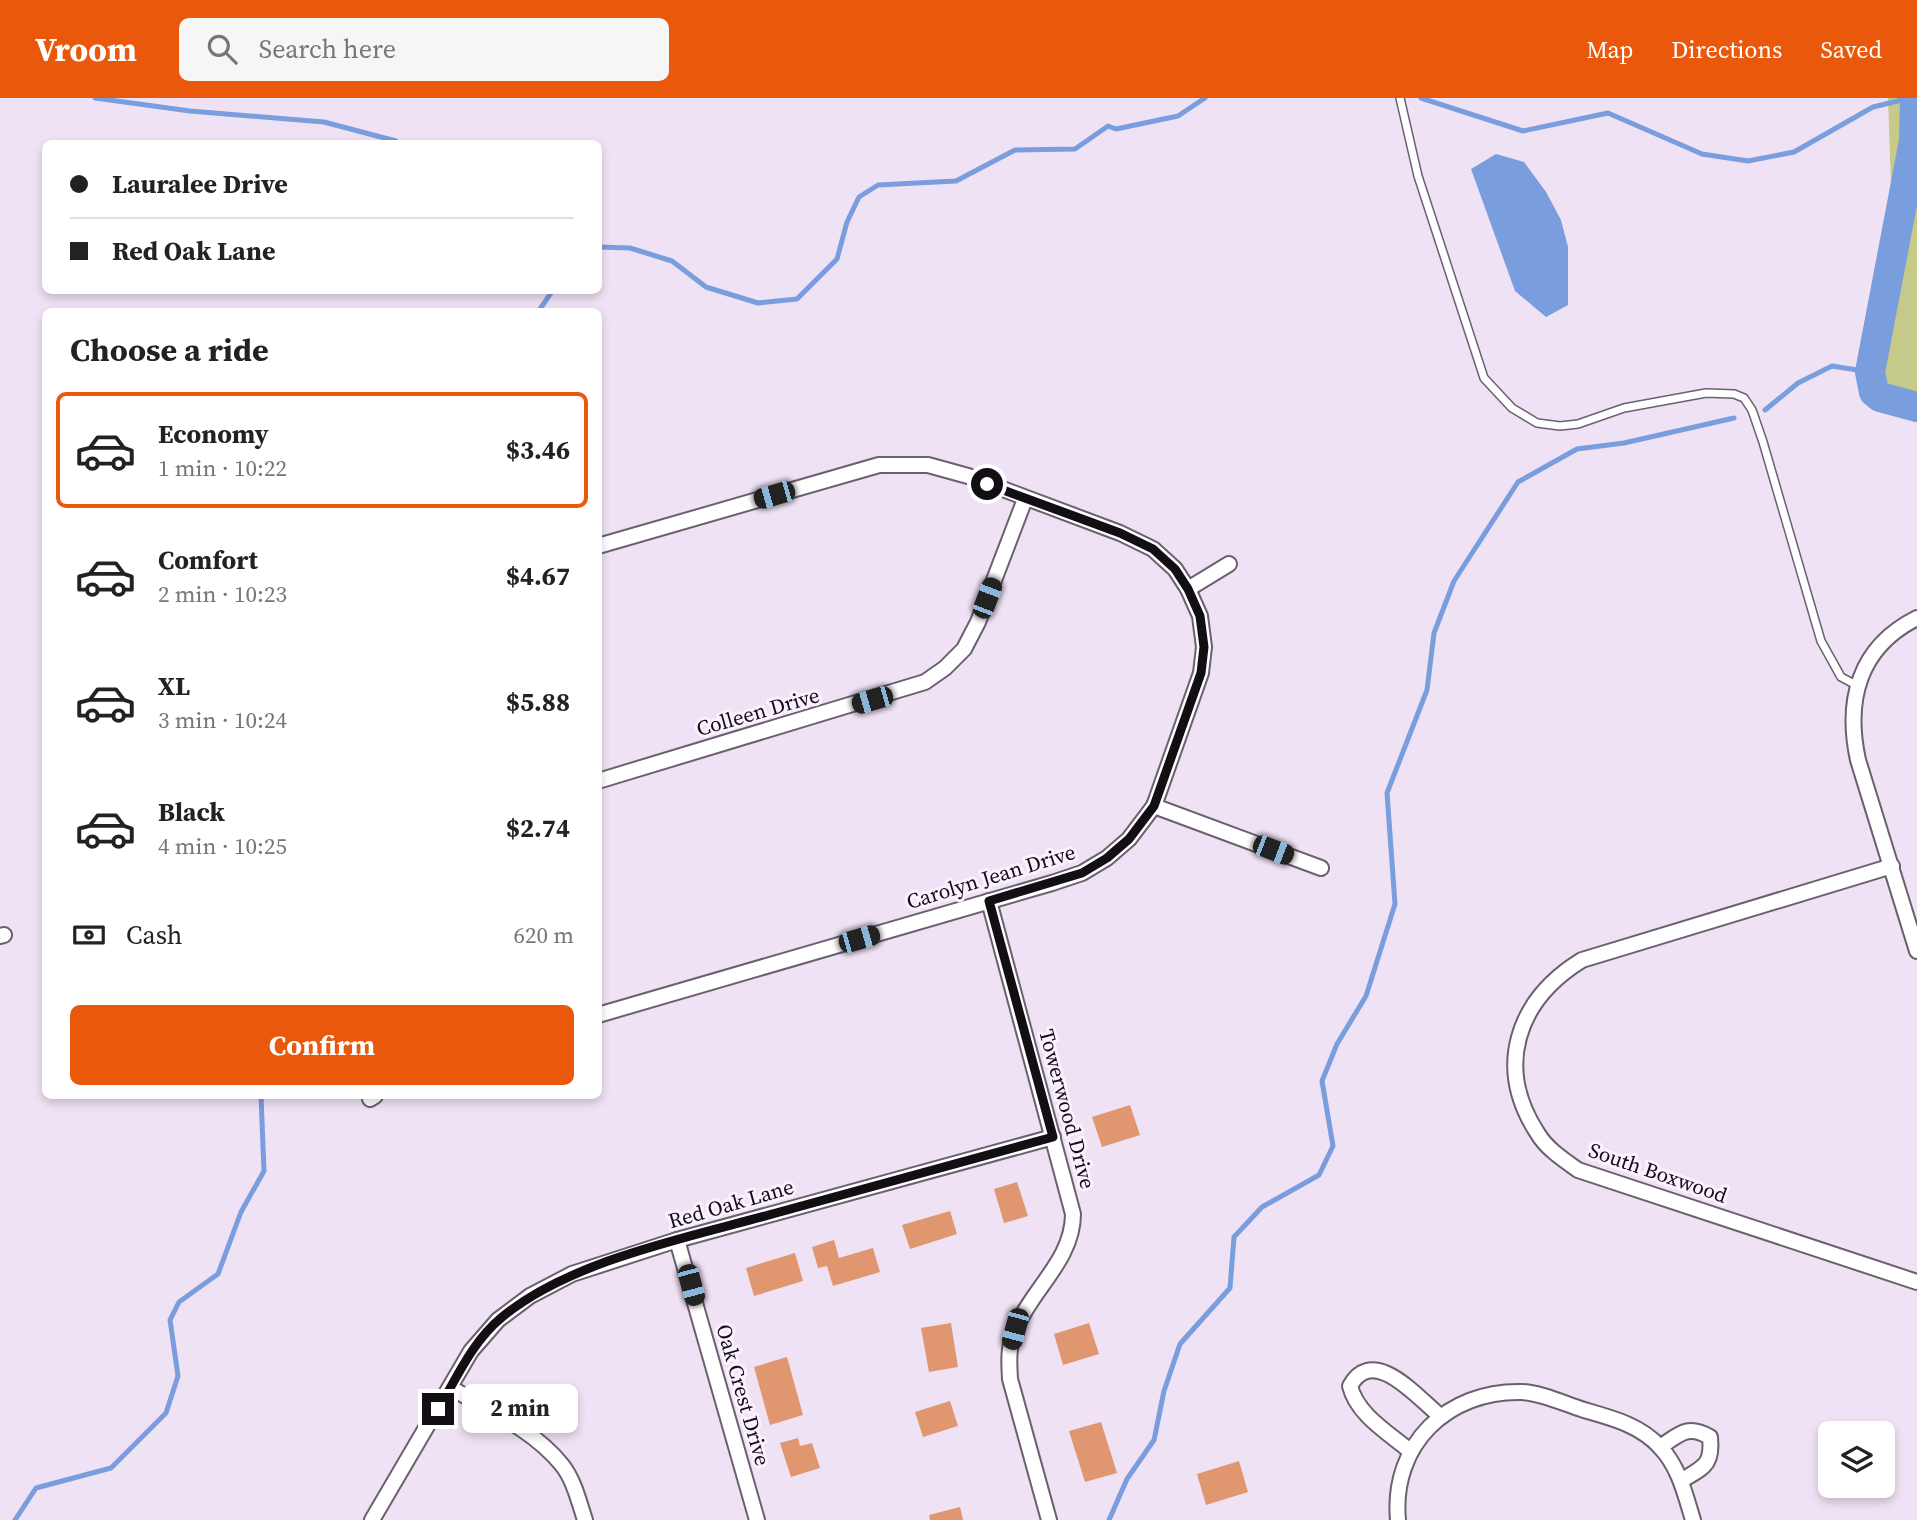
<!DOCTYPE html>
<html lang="en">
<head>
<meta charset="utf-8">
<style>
	body { margin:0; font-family:"Source Serif 4",serif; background:#f6f6f6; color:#222; height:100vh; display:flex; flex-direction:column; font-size:26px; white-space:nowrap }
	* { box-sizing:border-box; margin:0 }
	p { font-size:23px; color:#767676 }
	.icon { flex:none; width:38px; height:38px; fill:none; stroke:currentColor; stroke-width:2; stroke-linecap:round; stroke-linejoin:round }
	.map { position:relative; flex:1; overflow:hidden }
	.side { position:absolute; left:42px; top:210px; width:560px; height:791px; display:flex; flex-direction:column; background:#fff; border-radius:10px; box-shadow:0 4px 10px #0003 }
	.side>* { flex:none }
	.top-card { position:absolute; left:42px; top:42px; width:560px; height:154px; border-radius:10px; box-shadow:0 4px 10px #0003; display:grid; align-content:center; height:154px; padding:0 28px; background:#fff }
	.controls { position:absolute; left:1818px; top:1323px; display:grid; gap:14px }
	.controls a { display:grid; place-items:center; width:77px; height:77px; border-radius:10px; background:#fff; box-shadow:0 4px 10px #0003; font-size:35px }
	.end { position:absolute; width:32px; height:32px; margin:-16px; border:9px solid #120e14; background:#fff; box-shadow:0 0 0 4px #fff }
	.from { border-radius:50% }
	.bubble { position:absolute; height:49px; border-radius:10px; background:#fff; box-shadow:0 4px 10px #0003; font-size:23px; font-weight:700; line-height:49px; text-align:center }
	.car { position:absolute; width:21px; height:42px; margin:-21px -10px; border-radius:9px; box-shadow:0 0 5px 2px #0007; background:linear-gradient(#222 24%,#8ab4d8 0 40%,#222 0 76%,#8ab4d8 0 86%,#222 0) }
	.top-card b { display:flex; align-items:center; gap:24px; height:66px; font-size:26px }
	.top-card b+b { border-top:2px solid #e0e0e0 }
	.top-card i { width:18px; height:18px; background:#222 }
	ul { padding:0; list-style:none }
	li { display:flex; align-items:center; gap:21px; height:116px; margin:0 14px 10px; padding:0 14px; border:4px solid transparent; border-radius:10px }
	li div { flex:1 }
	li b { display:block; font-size:26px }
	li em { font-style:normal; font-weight:700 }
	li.current { border-color:#ea580c }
	li>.icon { width:63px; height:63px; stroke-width:1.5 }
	h2 { padding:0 28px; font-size:32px; line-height:84px }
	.pay { display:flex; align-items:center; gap:18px; height:77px; padding:0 28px; font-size:26px }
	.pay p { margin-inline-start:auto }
	.action { display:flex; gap:14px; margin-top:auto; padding:14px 28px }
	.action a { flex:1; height:80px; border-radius:10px; background:#ea580c; color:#fff; font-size:28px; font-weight:700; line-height:80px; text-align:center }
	header { display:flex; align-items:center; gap:42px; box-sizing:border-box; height:98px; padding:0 35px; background:#ea580c; color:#fff }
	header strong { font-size:33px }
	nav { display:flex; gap:38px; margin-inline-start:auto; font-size:24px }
	.search { width:490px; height:63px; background:#f6f6f6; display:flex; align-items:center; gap:18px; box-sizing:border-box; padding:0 24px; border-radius:10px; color:#767676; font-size:26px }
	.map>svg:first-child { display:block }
	.green { fill:#c6ca88 }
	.water { fill:#7a9dde }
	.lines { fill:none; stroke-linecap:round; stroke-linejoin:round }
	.stream { stroke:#7a9dde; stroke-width:5 }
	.river { stroke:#7a9dde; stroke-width:30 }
	.building { fill:#e0966f }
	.service-casing { stroke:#6b606f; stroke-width:10 }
	.minor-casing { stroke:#6b606f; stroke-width:18 }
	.service { stroke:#fff; stroke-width:7 }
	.minor { stroke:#fff; stroke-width:14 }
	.route { stroke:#120e14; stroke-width:9 }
	.labels { text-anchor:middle; stroke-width:6; stroke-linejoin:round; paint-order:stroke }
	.street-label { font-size:21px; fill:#120e14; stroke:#fbf1ff }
</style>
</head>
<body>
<header>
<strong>Vroom</strong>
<div class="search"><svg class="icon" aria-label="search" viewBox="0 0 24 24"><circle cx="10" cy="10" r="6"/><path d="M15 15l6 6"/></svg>Search here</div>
<nav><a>Map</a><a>Directions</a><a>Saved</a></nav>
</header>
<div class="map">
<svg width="1917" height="1422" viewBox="0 0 1917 1422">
	<rect width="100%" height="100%" fill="#efe2f4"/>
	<!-- green -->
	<path class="green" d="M1888 0H1917V295L1874 284 1870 238 1893 145Z"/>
	<!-- water -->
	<path class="water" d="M1496 56 1524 64 1546 94 1561 122 1568 149V207L1546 219 1515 193 1471 71Z"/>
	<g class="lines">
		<!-- stream -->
		<g class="stream">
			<path d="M95 0 190 13 324 24 396 43 398 46"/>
			<path d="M1421 0 1523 33 1608 15 1702 56 1748 63 1794 54 1873 9 1910 0"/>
			<path d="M598 149 630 150 672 163 706 189 758 205 797 201 837 161 847 124 859 99 878 87 956 83 1015 52 1075 51 1108 28 1116 31 1178 18 1205 0"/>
			<path d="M538 214 553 192"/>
			<path d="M1765 312 1798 285 1832 268 1870 274"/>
			<path d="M15 1422 36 1390 111 1370 166 1315 178 1278 170 1222 179 1204 218 1176 241 1114 264 1073 261 998"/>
			<path d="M1109 1422 1127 1381 1154 1342 1164 1293 1180 1246 1230 1190 1234 1139 1262 1109 1319 1077 1333 1048 1322 983 1337 946 1366 898 1395 806 1387 695 1427 592 1434 535 1454 483 1518 384 1577 351 1624 345 1734 320"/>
		</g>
		<!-- river -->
		<path class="river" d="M1915 0 1914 43 1870 274 1874 294 1880 299 1917 309"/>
	</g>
	<!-- building -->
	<g class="building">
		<path d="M1130 1007 1140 1037 1102 1049 1092 1019Z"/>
		<path d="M1017 1084 1028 1118 1004 1125 994 1091Z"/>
		<path d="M950 1113 957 1136 910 1151 902 1127Z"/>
		<path d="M834 1142 839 1160 873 1150 880 1174 833 1188 827 1168 818 1170 812 1149Z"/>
		<path d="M795 1155 803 1183 754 1198 746 1170Z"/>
		<path d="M951 1225 958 1269 929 1274 921 1230Z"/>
		<path d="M1089 1225 1099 1256 1063 1267 1054 1236Z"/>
		<path d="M787 1259 803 1317 770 1327 754 1269Z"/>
		<path d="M950 1303 958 1328 923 1339 915 1314Z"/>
		<path d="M1101 1324 1117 1375 1085 1384 1069 1333Z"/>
		<path d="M798 1340 800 1348 812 1345 820 1370 791 1379 780 1345Z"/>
		<path d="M1239 1363 1248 1394 1206 1407 1197 1376Z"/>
		<path d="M960 1409 963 1422H930L929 1417Z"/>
	</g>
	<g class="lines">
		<defs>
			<path id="service" d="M1400 0 1418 78 1484 280 1512 310 1537 325 1560 328 1578 326 1624 310 1706 295 1734 296 1744 300 1752 312 1763 344 1821 543 1841 579 1858 588"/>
			<g id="minor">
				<path d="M598 448 879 367H928L968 378 1120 435 1153 451 1175 471 1188 491 1200 518 1204 549 1201 575 1154 708 1129 741 1107 760 1082 775 1052 785 598 917"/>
				<path d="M1188 491 1229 466"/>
				<path d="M1917 520C1859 549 1845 602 1858 662L1917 853"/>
				<path d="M598 683 925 584 945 570 964 551 978 524 1025 401"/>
				<path d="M1154 708 1321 770"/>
				<path d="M1892 768 1582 862C1517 902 1494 969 1538 1036 1547 1051 1564 1062 1578 1072L1917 1184"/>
				<path d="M989 803 1073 1116C1073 1162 1031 1192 1015 1232 1008 1249 1009 1264 1010 1281L1049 1422"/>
				<path d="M0 838 4 837"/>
				<path d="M370 1001 375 998"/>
				<path d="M677 1142 757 1422"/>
				<path d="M451 1290C489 1312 534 1332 562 1367 574 1382 579 1404 585 1422"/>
				<path d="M1660 1349C1680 1336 1687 1326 1710 1339 1713 1368 1703 1369 1681 1383"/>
				<path d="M1410 1353C1389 1335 1357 1317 1350 1288 1373 1246 1417 1299 1440 1318"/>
				<path d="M372 1422 471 1253 498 1222 530 1198 572 1176 677 1142 1053 1039"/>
				<path d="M1398 1422C1391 1346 1448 1292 1522 1294 1542 1295 1565 1306 1584 1312 1612 1320 1640 1327 1660 1349 1679 1369 1685 1396 1693 1422"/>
			</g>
		</defs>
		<!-- service casing -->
		<use href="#service" class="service-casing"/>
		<!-- minor casing -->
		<use href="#minor" class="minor-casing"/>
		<!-- service -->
		<use href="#service" class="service"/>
		<!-- minor -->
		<use href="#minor" class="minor"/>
	</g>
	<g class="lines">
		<!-- route -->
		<path class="route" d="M438 1311C457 1280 472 1244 501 1220 570 1162 690 1139 776 1115 869 1090 961 1064 1053 1039L989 803 1082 775 1107 760 1129 741 1154 708 1201 575 1204 549 1200 518 1188 491 1175 471 1153 451 1120 435 987 386"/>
	</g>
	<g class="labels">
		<!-- street labels -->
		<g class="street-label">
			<text transform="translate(758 614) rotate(-16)" y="7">Colleen Drive</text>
			<text transform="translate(991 779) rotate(-17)" y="7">Carolyn Jean Drive</text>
			<text transform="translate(1067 1011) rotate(75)" y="7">Towerwood Drive</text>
			<text transform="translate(1658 1075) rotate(19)" y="7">South Boxwood</text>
			<text transform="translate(731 1106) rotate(-16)" y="7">Red Oak Lane</text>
			<text transform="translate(743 1297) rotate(74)" y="7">Oak Crest Drive</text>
		</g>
	</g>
</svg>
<div class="controls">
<a><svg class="icon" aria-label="layers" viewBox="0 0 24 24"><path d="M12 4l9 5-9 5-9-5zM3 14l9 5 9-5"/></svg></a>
</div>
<i class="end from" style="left:987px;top:386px"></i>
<i class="end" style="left:438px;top:1311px"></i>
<div class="bubble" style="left:462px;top:1286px;width:116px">2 min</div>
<i class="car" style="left:774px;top:397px;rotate:254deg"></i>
<i class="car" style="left:987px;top:500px;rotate:21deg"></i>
<i class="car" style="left:872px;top:602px;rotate:254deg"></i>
<i class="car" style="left:1273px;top:752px;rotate:111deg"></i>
<i class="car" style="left:859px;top:841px;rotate:74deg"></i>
<i class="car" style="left:691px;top:1187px;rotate:165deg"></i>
<i class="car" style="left:1015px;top:1231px;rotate:195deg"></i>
<div class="top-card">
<b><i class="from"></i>Lauralee Drive</b>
<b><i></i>Red Oak Lane</b>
</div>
<section class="side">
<h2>Choose a ride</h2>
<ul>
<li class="current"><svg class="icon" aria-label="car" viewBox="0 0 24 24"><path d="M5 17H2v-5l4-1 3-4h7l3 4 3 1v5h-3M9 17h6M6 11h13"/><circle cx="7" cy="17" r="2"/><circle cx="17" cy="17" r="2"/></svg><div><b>Economy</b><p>1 min · 10:22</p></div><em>$3.46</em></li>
<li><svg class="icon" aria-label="car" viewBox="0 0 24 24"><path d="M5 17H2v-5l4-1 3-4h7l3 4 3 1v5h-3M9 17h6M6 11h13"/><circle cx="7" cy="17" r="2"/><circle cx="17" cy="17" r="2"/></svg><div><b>Comfort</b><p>2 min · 10:23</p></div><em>$4.67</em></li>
<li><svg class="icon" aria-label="car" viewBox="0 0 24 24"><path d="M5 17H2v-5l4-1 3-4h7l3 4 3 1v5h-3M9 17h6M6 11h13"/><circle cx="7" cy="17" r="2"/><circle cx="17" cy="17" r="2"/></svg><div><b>XL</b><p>3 min · 10:24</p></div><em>$5.88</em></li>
<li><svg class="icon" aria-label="car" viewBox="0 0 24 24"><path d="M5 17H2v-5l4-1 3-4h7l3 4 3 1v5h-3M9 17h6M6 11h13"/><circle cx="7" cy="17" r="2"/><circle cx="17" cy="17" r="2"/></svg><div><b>Black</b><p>4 min · 10:25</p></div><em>$2.74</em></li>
</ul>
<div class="pay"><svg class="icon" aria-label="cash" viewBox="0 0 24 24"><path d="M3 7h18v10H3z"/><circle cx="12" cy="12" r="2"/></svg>Cash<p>620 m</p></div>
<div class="action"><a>Confirm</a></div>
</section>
</div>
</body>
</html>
